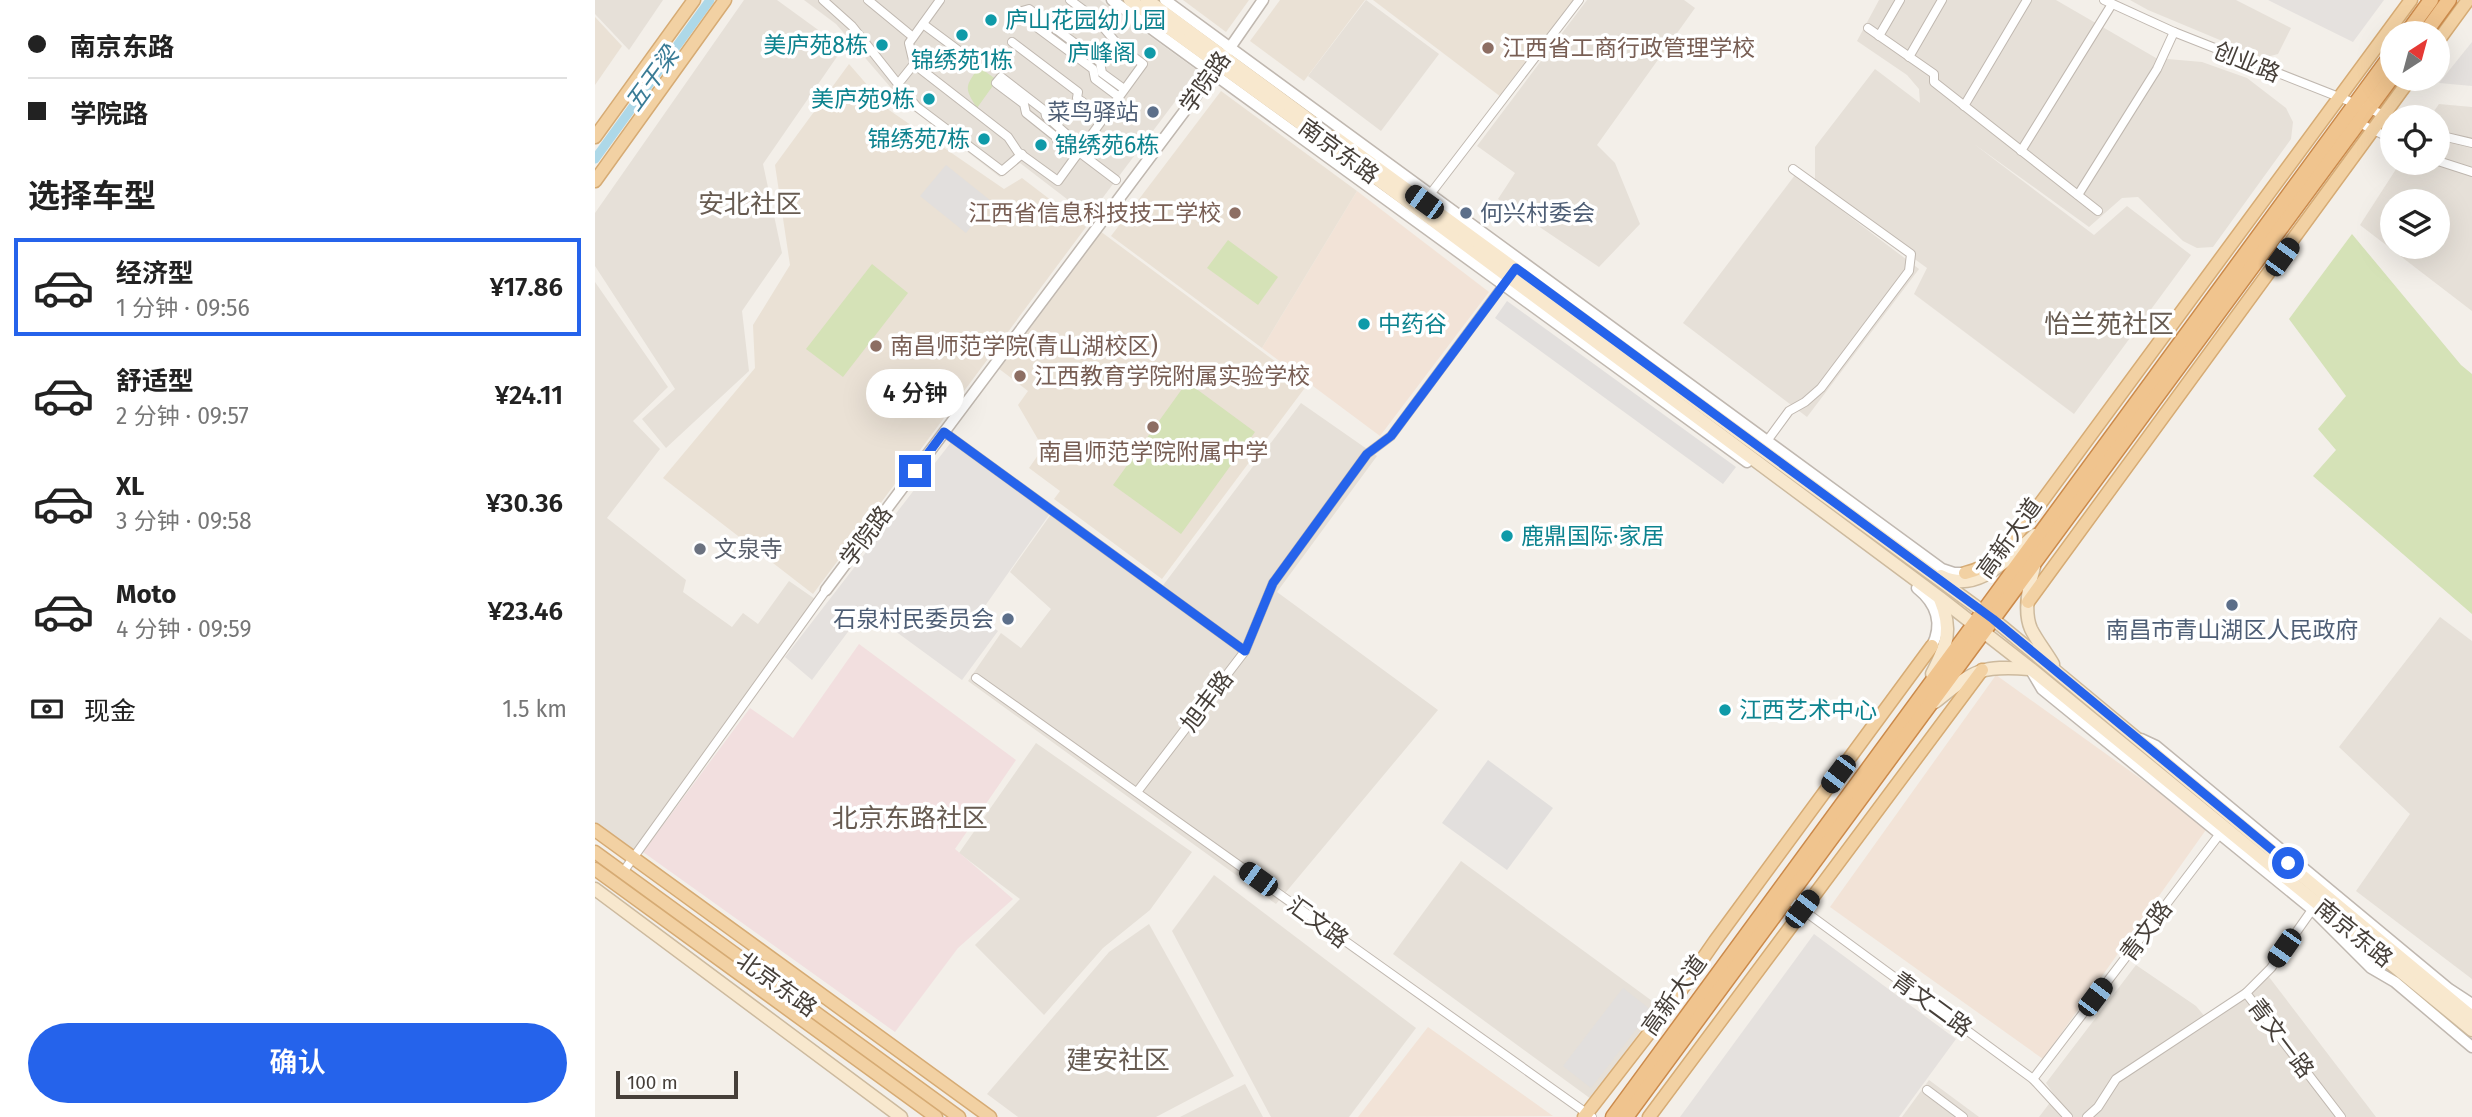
<!DOCTYPE html>
<html lang="zh">
<head>
<meta charset="utf-8">
<style>
	body { margin:0; font-family:"Fira Sans","Noto Sans SC",sans-serif; background:#f6f6f6; color:#222; height:100vh; display:flex; flex-direction:column; font-size:26px; white-space:nowrap }
	* { box-sizing:border-box; margin:0 }
	p { font-size:23px; color:#767676 }
	.icon { flex:none; width:38px; height:38px; fill:none; stroke:currentColor; stroke-width:2; stroke-linecap:round; stroke-linejoin:round }
	.map { position:relative; flex:1; overflow:hidden }
	.drawer { display:flex; flex-direction:column; background:#fff; width:595px }
	.drawer>* { flex:none }
	.top-card { display:grid; align-content:center; height:154px; padding:0 28px; background:#fff }
	.needle { width:46px; rotate:36deg }
	.fabs { position:absolute; left:1785px; top:21px; display:grid; gap:14px }
	.fabs a { display:grid; place-items:center; width:70px; height:70px; border-radius:50%; background:#fff; box-shadow:0 7px 28px #0002; font-size:35px }
	.scale { position:absolute; left:21px; bottom:18px; width:122px; box-sizing:border-box; padding-left:7px; border:4px solid #463f39; border-top:0; font-size:19px; line-height:24px; white-space:nowrap; color:#463f39; -webkit-text-stroke:5px #fff; paint-order:stroke }
	.end { position:absolute; width:32px; height:32px; margin:-16px; border:9px solid #2563eb; background:#fff; box-shadow:0 0 0 4px #fff }
	.from { border-radius:50% }
	.bubble { position:absolute; height:49px; border-radius:24px; background:#fff; box-shadow:0 7px 28px #0002; font-size:23px; font-weight:600; line-height:49px; text-align:center }
	.car { position:absolute; width:21px; height:42px; margin:-21px -10px; border-radius:9px; box-shadow:0 0 5px 2px #0007; background:linear-gradient(#222 24%,#8ab4d8 0 40%,#222 0 76%,#8ab4d8 0 86%,#222 0) }
	.top-card b { display:flex; align-items:center; gap:24px; height:66px; font-size:26px }
	.top-card b+b { border-top:2px solid #e0e0e0 }
	.top-card i { width:18px; height:18px; background:#222 }
	ul { padding:0; list-style:none }
	li { display:flex; align-items:center; gap:21px; height:98px; margin:0 14px 10px; padding:0 14px; border:4px solid transparent; border-radius:0px }
	li div { flex:1 }
	li b { display:block; font-size:26px }
	li em { font-style:normal; font-weight:600 }
	li.current { border-color:#2563eb }
	li>.icon { width:63px; height:63px; stroke-width:1.5 }
	h2 { padding:0 28px; font-size:32px; line-height:84px }
	.pay { display:flex; align-items:center; gap:18px; height:77px; padding:0 28px; font-size:26px }
	.pay p { margin-inline-start:auto }
	.cta { display:flex; gap:14px; margin-top:auto; padding:14px 28px }
	.cta a { flex:1; height:80px; border-radius:42px; background:#2563eb; color:#fff; font-size:28px; font-weight:600; line-height:80px; text-align:center }
	main { display:flex; flex:1; min-height:0 }
	.map>svg:first-child { display:block }
	.residential { fill:#e6e0d8; fill-rule:evenodd }
	.commercial { fill:#f2e3d7 }
	.industrial { fill:#e5e1de }
	.education { fill:#eae1d5 }
	.medical { fill:#f2dfdf }
	.green { fill:#d5e2b7 }
	.parking { fill:#e2dfdd }
	.lines { fill:none; stroke-linecap:round; stroke-linejoin:round }
	.canal { stroke:#add8e8; stroke-width:9 }
	.minor-casing { stroke:#c0b8b0; stroke-width:10 }
	.tertiary-casing { stroke:#c0b8b0; stroke-width:13 }
	.secondary-casing { stroke:#cdba9e; stroke-width:15 }
	.primary-casing { stroke:#d6ab74; stroke-width:15 }
	.trunk-casing { stroke:#cb8a4b; stroke-width:17 }
	.minor { stroke:#fff; stroke-width:8 }
	.tertiary { stroke:#fff; stroke-width:10 }
	.secondary { stroke:#f8e8ce; stroke-width:12 }
	.primary { stroke:#f2d1a3; stroke-width:12 }
	.trunk { stroke:#f0c48e; stroke-width:14 }
	.route { stroke:#2563eb; stroke-width:9 }
	.culture-dot { fill:#0f9aa8; stroke:#fff; stroke-width:2.5 }
	.education-dot { fill:#8d6e63; stroke:#fff; stroke-width:2.5 }
	.service-dot { fill:#5c6f8a; stroke:#fff; stroke-width:2.5 }
	.worship-dot { fill:#6b7280; stroke:#fff; stroke-width:2.5 }
	.labels { text-anchor:middle; stroke-width:7; stroke-linejoin:round; paint-order:stroke }
	.culture-label { font-size:23px; fill:#0d838f; stroke:#fff; text-anchor:start }
	.education-label { font-size:23px; fill:#785e54; stroke:#fff; text-anchor:start }
	.street-label { font-size:23px; fill:#463f39; stroke:#fff }
	.service-label { font-size:23px; fill:#4e5e75; stroke:#fff; text-anchor:end }
	.worship-label { font-size:23px; fill:#5b616d; stroke:#fff; text-anchor:start }
	.water-label { font-size:24px; font-style:italic; fill:#3a7c96; stroke:#fff }
	.quarter-label { font-size:26px; fill:#675b51; stroke:#fff }
</style>
</head>
<body>
<main>
<section class="drawer">
<div class="top-card">
<b><i class="from"></i>南京东路</b>
<b><i></i>学院路</b>
</div>
<h2>选择车型</h2>
<ul>
<li class="current"><svg class="icon" aria-label="car" viewBox="0 0 24 24"><path d="M5 17H2v-5l4-1 3-4h7l3 4 3 1v5h-3M9 17h6M6 11h13"/><circle cx="7" cy="17" r="2"/><circle cx="17" cy="17" r="2"/></svg><div><b>经济型</b><p>1 分钟 · 09:56</p></div><em>¥17.86</em></li>
<li><svg class="icon" aria-label="car" viewBox="0 0 24 24"><path d="M5 17H2v-5l4-1 3-4h7l3 4 3 1v5h-3M9 17h6M6 11h13"/><circle cx="7" cy="17" r="2"/><circle cx="17" cy="17" r="2"/></svg><div><b>舒适型</b><p>2 分钟 · 09:57</p></div><em>¥24.11</em></li>
<li><svg class="icon" aria-label="car" viewBox="0 0 24 24"><path d="M5 17H2v-5l4-1 3-4h7l3 4 3 1v5h-3M9 17h6M6 11h13"/><circle cx="7" cy="17" r="2"/><circle cx="17" cy="17" r="2"/></svg><div><b>XL</b><p>3 分钟 · 09:58</p></div><em>¥30.36</em></li>
<li><svg class="icon" aria-label="car" viewBox="0 0 24 24"><path d="M5 17H2v-5l4-1 3-4h7l3 4 3 1v5h-3M9 17h6M6 11h13"/><circle cx="7" cy="17" r="2"/><circle cx="17" cy="17" r="2"/></svg><div><b>Moto</b><p>4 分钟 · 09:59</p></div><em>¥23.46</em></li>
</ul>
<div class="pay"><svg class="icon" aria-label="cash" viewBox="0 0 24 24"><path d="M3 7h18v10H3z"/><circle cx="12" cy="12" r="2"/></svg>现金<p>1.5 km</p></div>
<div class="cta"><a>确认</a></div>
</section>
<div class="map">
<svg width="1877" height="1117" viewBox="0 0 1877 1117">
	<rect width="100%" height="100%" fill="#f3efe9"/>
	<!-- residential -->
	<g class="residential">
		<path d="M0 0H68L34 50 0 14Z"/>
		<path d="M149 0H182L248 48 168 164 187 253 147 311 154 371 71 448 47 419 80 389 0 266V213Z"/>
		<path d="M209 0H505L603 71 494 216 425 163 405 177 309 103 241 24Z"/>
		<path d="M771 0 844 54 786 131 713 76Z"/>
		<path d="M992 0H1089L1100 8 1002 145 1020 163 1045 224 1004 267 903 199 920 173 882 146Z"/>
		<path d="M1284 0H1461L1561 58 1607 62 1652 78 1691 108 1698 122 1696 139 1618 247 1602 248 1588 241 1543 197 1527 198 1494 227 1379 144 1499 235 1532 206 1596 255 1479 414 1319 294 1332 268 1220 187V147L1280 69 1325 103 1324 89 1312 75 1262 41Z"/>
		<path d="M1535 0H1641L1696 28 1683 54 1668 58 1553 10Z"/>
		<path d="M1844 104 1877 107V311L1765 225 1805 163H1843V117H1835ZM1797 201H1843V247H1797Z"/>
		<path d="M1200 175 1324 269 1212 417 1088 323Z"/>
		<path d="M0 282 73 387 38 421 65 449 12 518 91 580 88 592 137 627 148 613 163 624 194 581 220 599 39 856 0 827Z"/>
		<path d="M706 403 782 456 682 592 843 710 681 904 373 681 406 633 426 648 456 609 415 572 459 510 566 588Z"/>
		<path d="M1845 617 1877 641V979L1761 891 1815 814 1744 747Z"/>
		<path d="M441 743 597 852 555 910 508 948 449 1015 380 945 425 899 364 853Z"/>
		<path d="M866 861 1064 1006 996 1099 798 954Z"/>
		<path d="M619 875 821 1028 754 1117H676L577 931Z"/>
		<path d="M554 924 639 1076 561 1117H423L392 1094 514 952Z"/>
		<path d="M1541 965 1601 1006 1611 1018 1674 977 1781 1117H1444L1460 1096 1451 1083Z"/>
		<path d="M1334 1080 1384 1117H1307Z"/>
		<path d="M650 1084 668 1117H585Z"/>
	</g>
	<!-- commercial -->
	<g class="commercial">
		<path d="M762 191 894 292 785 436 667 348Z"/>
		<path d="M1401 675 1613 827 1448 1059 1235 907Z"/>
		<path d="M833 1027 958 1116 763 1117Z"/>
	</g>
	<!-- industrial -->
	<g class="industrial">
		<path d="M1673 0H1789L1758 42Z"/>
		<path d="M1877 42V86L1844 83Z"/>
		<path d="M357 441 456 512 383 616 403 631 367 680 270 609 217 680 190 657Z"/>
		<path d="M1219 934 1361 1039 1304 1117H1085Z"/>
	</g>
	<!-- education -->
	<g class="education">
		<path d="M588 0H654L631 32Z"/>
		<path d="M685 0H770L709 81 655 41Z"/>
		<path d="M778 0H979L906 97Z"/>
		<path d="M0 17 27 46 0 85Z"/>
		<path d="M254 64 294 110 409 189 427 178 491 227 218 594 68 478 160 368 158 325 195 265 180 165Z"/>
		<path d="M626 91 762 191 667 348 516 236Z"/>
		<path d="M505 231 712 385 567 579 459 499 465 491 434 468 448 448 423 405 433 391 403 368Z"/>
	</g>
	<!-- medical -->
	<path class="medical" d="M264 644 421 760 360 849 418 899 363 948 300 1032 48 852 155 708 198 738Z"/>
	<!-- green -->
	<g class="green">
		<path d="M384 67 402 80 382 108C369 87 370 87 384 67Z"/>
		<path d="M1757 234 1866 365 1877 374V614L1718 476 1741 450 1723 429 1751 396 1694 319Z"/>
		<path d="M633 240 683 277 663 305 612 268Z"/>
		<path d="M277 264 313 293 248 377 211 349Z"/>
		<path d="M592 382 660 432 586 534 518 485Z"/>
	</g>
	<!-- parking -->
	<g class="parking">
		<path d="M351 165 396 201 371 233 325 196Z"/>
		<path d="M912 301 1141 467 1128 484 900 318Z"/>
		<path d="M893 760 958 808 912 870 847 823Z"/>
		<path d="M1028 988 1056 1010 996 1088 968 1066Z"/>
	</g>
	<g class="lines">
		<!-- canal -->
		<path class="canal" d="M0 159 115 0"/>
		<defs>
			<g id="minor">
				<path d="M228 0 257 26 303 84"/>
				<path d="M273 0 318 37"/>
				<path d="M345 0 314 43 319 64 413 137 423 152 463 181 484 152"/>
				<path d="M475 0 502 20 524 46 548 64 484 152 521 180"/>
				<path d="M1509 0 1579 32 1797 118"/>
				<path d="M328 24 379 62"/>
				<path d="M1273 28 1339 74V82L1503 211"/>
				<path d="M1284 36 1305 0"/>
				<path d="M417 42 483 92 482 98 509 118"/>
				<path d="M1314 57 1347 0"/>
				<path d="M319 64 303 84 322 107 407 171 427 154"/>
				<path d="M524 97 500 79 498 69 428 17 427 11 434 9 505 62 507 73 529 89"/>
				<path d="M1369 106 1432 0"/>
				<path d="M1764 123 1797 139"/>
				<path d="M1843 135 1877 143"/>
				<path d="M1426 151 1517 4"/>
				<path d="M481 156 463 143 461 137 431 113 429 104 401 83 406 77 450 111 451 116 487 148"/>
				<path d="M1843 161 1877 172"/>
				<path d="M1483 195 1562 69 1579 32"/>
				<path d="M833 197 984 0"/>
				<path d="M349 432 650 651"/>
				<path d="M1172 441 1194 411 1210 402 1226 388 1314 271 1316 254 1198 169"/>
				<path d="M381 678 997 1117"/>
				<path d="M542 792 650 651 678 583 772 454 796 436 911 281"/>
				<path d="M28 872 231 590"/>
				<path d="M1193 899 1438 1079 1473 1117"/>
				<path d="M1719 907 1676 968 1651 993 1746 1117"/>
				<path d="M1438 1079 1627 831"/>
				<path d="M1332 1090 1368 1117"/>
				<path d="M1492 1117 1503 1107 1521 1079 1651 993"/>
			</g>
			<g id="tertiary">
				<path d="M517 0 1152 462"/>
				<path d="M570 0 1347 569 1359 573H1370"/>
				<path d="M632 52 668 0"/>
				<path d="M1322 588C1342 604 1348 624 1337 646"/>
				<path d="M231 590 621 69"/>
				<path d="M1437 672 1447 689 1717 909 1776 968 1800 982 1877 1047"/>
				<path d="M1546 739 1561 746 1854 989 1877 1004"/>
			</g>
			<g id="secondary">
				<path d="M535 0 770 170 1345 598 1436 669 1877 1030"/>
				<path d="M552 0 716 121"/>
				<path d="M740 137 1398 619 1877 1017"/>
				<path d="M1439 567C1434 585 1428 611 1436 629 1442 641 1451 652 1458 664"/>
				<path d="M1346 576C1383 595 1414 557 1440 535"/>
				<path d="M1337 674C1352 645 1358 630 1345 599"/>
				<path d="M1340 702C1379 671 1384 665 1434 669"/>
				<path d="M0 889 306 1117"/>
			</g>
			<g id="primary">
				<path d="M1843 41 1873 0"/>
				<path d="M0 137 99 0"/>
				<path d="M0 181 130 0"/>
				<path d="M1370 573C1404 566 1421 534 1442 508L1816 0"/>
				<path d="M1433 602 1815 79"/>
				<path d="M0 830 395 1117"/>
				<path d="M0 852 364 1117"/>
				<path d="M0 869 341 1117"/>
				<path d="M989 1117 1075 1006 1120 941 1337 646"/>
				<path d="M1054 1117 1387 670"/>
			</g>
			<g id="trunk">
				<path d="M1812 33 1836 0"/>
				<path d="M1830 33 1854 0"/>
				<path d="M1018 1117 1797 54"/>
				<path d="M1031 1117 1797 77"/>
			</g>
		</defs>
		<!-- minor casing -->
		<use href="#minor" class="minor-casing"/>
		<!-- tertiary casing -->
		<use href="#tertiary" class="tertiary-casing"/>
		<!-- secondary casing -->
		<use href="#secondary" class="secondary-casing"/>
		<!-- primary casing -->
		<use href="#primary" class="primary-casing"/>
		<!-- trunk casing -->
		<use href="#trunk" class="trunk-casing"/>
		<!-- minor -->
		<use href="#minor" class="minor"/>
		<!-- tertiary -->
		<use href="#tertiary" class="tertiary"/>
		<!-- secondary -->
		<use href="#secondary" class="secondary"/>
		<!-- primary -->
		<use href="#primary" class="primary"/>
		<!-- trunk -->
		<use href="#trunk" class="trunk"/>
	</g>
	<g class="lines">
		<!-- route -->
		<path class="route" d="M320 471 349 432 650 651 678 583 772 454 796 436 921 268 1398 619 1693 863"/>
	</g>
	<!-- markers -->
	<g class="culture-dot">
		<circle cx="396" cy="20" r="7"/>
		<circle cx="367" cy="35" r="7"/>
		<circle cx="287" cy="45" r="7"/>
		<circle cx="555" cy="53" r="7"/>
		<circle cx="334" cy="99" r="7"/>
		<circle cx="389" cy="139" r="7"/>
		<circle cx="446" cy="145" r="7"/>
		<circle cx="769" cy="324" r="7"/>
		<circle cx="912" cy="536" r="7"/>
		<circle cx="1130" cy="710" r="7"/>
	</g>
	<g class="education-dot">
		<circle cx="893" cy="48" r="7"/>
		<circle cx="640" cy="213" r="7"/>
		<circle cx="281" cy="346" r="7"/>
		<circle cx="425" cy="376" r="7"/>
		<circle cx="558" cy="427" r="7"/>
	</g>
	<g class="service-dot">
		<circle cx="558" cy="112" r="7"/>
		<circle cx="871" cy="213" r="7"/>
		<circle cx="1637" cy="605" r="7"/>
		<circle cx="413" cy="619" r="7"/>
	</g>
	<circle class="worship-dot" cx="105" cy="549" r="7"/>
	<g class="labels">
		<!-- culture labels -->
		<g class="culture-label">
			<text x="410" y="28">庐山花园幼儿园</text>
			<text x="273" y="53" text-anchor="end">美庐苑8栋</text>
			<text x="541" y="61" text-anchor="end">庐峰阁</text>
			<text x="367" y="68" text-anchor="middle">锦绣苑1栋</text>
			<text x="320" y="107" text-anchor="end">美庐苑9栋</text>
			<text x="375" y="147" text-anchor="end">锦绣苑7栋</text>
			<text x="460" y="153">锦绣苑6栋</text>
			<text x="783" y="332">中药谷</text>
			<text x="926" y="544">鹿鼎国际·家居</text>
			<text x="1144" y="718">江西艺术中心</text>
		</g>
		<!-- education labels -->
		<g class="education-label">
			<text x="907" y="56">江西省工商行政管理学校</text>
			<text x="626" y="221" text-anchor="end">江西省信息科技技工学校</text>
			<text x="295" y="354">南昌师范学院(青山湖校区)</text>
			<text x="439" y="384">江西教育学院附属实验学校</text>
			<text x="558" y="460" text-anchor="middle">南昌师范学院附属中学</text>
		</g>
		<!-- street labels -->
		<g class="street-label">
			<text transform="translate(1652 62) rotate(22)" y="8">创业路</text>
			<text transform="translate(610 82) rotate(-55)" y="8">学院路</text>
			<text transform="translate(744 151) rotate(36)" y="8">南京东路</text>
			<text transform="translate(271 536) rotate(-53)" y="8">学院路</text>
			<text transform="translate(1414 538) rotate(-54)" y="8">高新大道</text>
			<text transform="translate(612 701) rotate(-53)" y="8">旭丰路</text>
			<text transform="translate(723 922) rotate(36)" y="8">汇文路</text>
			<text transform="translate(1551 931) rotate(-53)" y="8">青文路</text>
			<text transform="translate(1759 933) rotate(39)" y="8">南京东路</text>
			<text transform="translate(182 984) rotate(36)" y="8">北京东路</text>
			<text transform="translate(1079 995) rotate(-54)" y="8">高新大道</text>
			<text transform="translate(1337 1004) rotate(36)" y="8">青文二路</text>
			<text transform="translate(1686 1038) rotate(53)" y="8">青文一路</text>
		</g>
		<!-- service labels -->
		<g class="service-label">
			<text x="544" y="120">菜鸟驿站</text>
			<text x="885" y="221" text-anchor="start">何兴村委会</text>
			<text x="399" y="627">石泉村民委员会</text>
			<text x="1637" y="638" text-anchor="middle">南昌市青山湖区人民政府</text>
		</g>
		<!-- worship labels -->
		<g class="worship-label">
			<text x="119" y="557">文泉寺</text>
		</g>
		<!-- water labels -->
		<g class="water-label">
			<text transform="translate(57 79) rotate(-54)" y="8">五干梁</text>
		</g>
		<!-- quarter labels -->
		<g class="quarter-label">
			<text x="155" y="213">安北社区</text>
			<text x="1514" y="333">怡兰苑社区</text>
			<text x="315" y="827">北京东路社区</text>
			<text x="523" y="1069">建安社区</text>
		</g>
	</g>
</svg>
<div class="fabs">
<a><svg class="needle" viewBox="-14 -14 28 28"><path d="M0-13l5 13h-10z" fill="#e53935"/><path d="M0 13l5-13h-10z" fill="#767676"/></svg></a>
<a><svg class="icon" aria-label="locate" viewBox="0 0 24 24"><circle cx="12" cy="12" r="6"/><path d="M12 2v4M12 18v4M2 12h4M18 12h4"/></svg></a>
<a><svg class="icon" aria-label="layers" viewBox="0 0 24 24"><path d="M12 4l9 5-9 5-9-5zM3 14l9 5 9-5"/></svg></a>
</div>
<div class="scale">100 m</div>
<i class="end from" style="left:1693px;top:863px"></i>
<i class="end" style="left:320px;top:471px"></i>
<div class="bubble" style="left:271px;top:369px;width:98px">4 分钟</div>
<i class="car" style="left:829px;top:202px;rotate:306deg"></i>
<i class="car" style="left:1687px;top:257px;rotate:36deg"></i>
<i class="car" style="left:1243px;top:774px;rotate:217deg"></i>
<i class="car" style="left:663px;top:879px;rotate:306deg"></i>
<i class="car" style="left:1207px;top:909px;rotate:37deg"></i>
<i class="car" style="left:1689px;top:948px;rotate:215deg"></i>
<i class="car" style="left:1500px;top:997px;rotate:37deg"></i>
</div>
</main>
</body>
</html>
